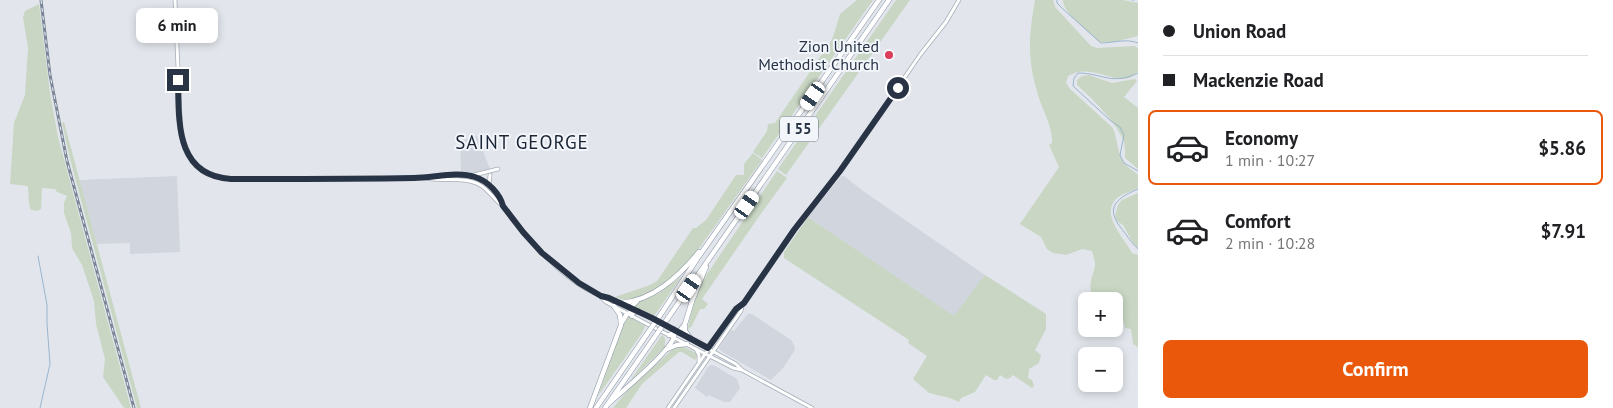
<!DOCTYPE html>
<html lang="en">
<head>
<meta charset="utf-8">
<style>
	body { margin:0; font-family:"PT Sans",sans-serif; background:#f2f2f2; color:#202124; height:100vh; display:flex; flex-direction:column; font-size:19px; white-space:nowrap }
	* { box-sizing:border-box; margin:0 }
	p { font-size:16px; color:#757577 }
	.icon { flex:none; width:28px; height:28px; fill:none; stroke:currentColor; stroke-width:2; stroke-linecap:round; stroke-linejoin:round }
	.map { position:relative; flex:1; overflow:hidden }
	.sheet { display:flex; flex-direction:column; background:#fff; width:475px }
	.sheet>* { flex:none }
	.banner { display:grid; align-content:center; height:110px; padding:0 25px; background:#fff }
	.buttons { position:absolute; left:1078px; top:292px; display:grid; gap:10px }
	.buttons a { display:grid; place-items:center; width:45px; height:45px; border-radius:8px; background:#fff; box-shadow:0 2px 8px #0003; font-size:25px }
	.end { position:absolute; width:22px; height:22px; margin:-11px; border:6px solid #283446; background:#fff; box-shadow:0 0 0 2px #fff }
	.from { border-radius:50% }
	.bubble { position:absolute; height:35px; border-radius:8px; background:#fff; box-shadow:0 2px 8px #0003; font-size:16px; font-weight:600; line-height:35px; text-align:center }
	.car { position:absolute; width:15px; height:30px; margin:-15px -8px; border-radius:6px; box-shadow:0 0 4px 1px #0007; background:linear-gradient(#fff 24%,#345 0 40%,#fff 0 76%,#345 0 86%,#fff 0) }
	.banner b { display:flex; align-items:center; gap:18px; height:48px; font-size:19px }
	.banner b+b { border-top:1px solid #e0e0e0 }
	.banner i { width:12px; height:12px; background:#202124 }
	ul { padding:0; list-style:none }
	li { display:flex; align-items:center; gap:15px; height:75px; margin:0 10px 8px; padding:0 15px; border:2px solid transparent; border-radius:8px }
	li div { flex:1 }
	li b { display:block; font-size:19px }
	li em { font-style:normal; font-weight:600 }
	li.active { border-color:#ea580c }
	li>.icon { width:45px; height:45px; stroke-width:1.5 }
	.action { display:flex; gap:10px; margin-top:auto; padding:10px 25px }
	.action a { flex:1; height:58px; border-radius:8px; background:#ea580c; color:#fff; font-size:20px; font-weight:600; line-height:58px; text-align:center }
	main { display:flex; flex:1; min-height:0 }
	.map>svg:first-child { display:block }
	.built { fill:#d0d5de }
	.green { fill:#c8d6c3 }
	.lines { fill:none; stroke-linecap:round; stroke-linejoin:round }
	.stream { stroke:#9bb5ce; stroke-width:1 }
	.secondary-casing { stroke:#a6adb7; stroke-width:4.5 }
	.motorway-casing { stroke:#8894a4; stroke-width:5.5 }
	.secondary { stroke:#fff; stroke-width:3 }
	.motorway { stroke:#fff; stroke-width:4.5 }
	.rail-casing { stroke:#7a8697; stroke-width:3 }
	.rail { stroke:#f2f5f9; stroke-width:1; stroke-dasharray:4; stroke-linecap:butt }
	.motorway-bridge-casing { stroke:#8894a4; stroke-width:5.5; stroke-linecap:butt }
	.motorway-bridge { stroke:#fff; stroke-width:4.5 }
	.route { stroke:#283446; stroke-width:6 }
	.poi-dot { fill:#da3e59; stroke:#f2f5f9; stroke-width:2 }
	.labels { text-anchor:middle; stroke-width:4; stroke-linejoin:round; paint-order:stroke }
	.shield { fill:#f2f5f9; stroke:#656e7c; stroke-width:1 }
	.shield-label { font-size:15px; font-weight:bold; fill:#283446 }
	.poi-label { font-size:16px; fill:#283446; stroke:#f2f5f9; text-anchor:end }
	.quarter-label { font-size:19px; letter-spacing:1px; fill:#1b2536; stroke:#f2f5f9 }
</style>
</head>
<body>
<main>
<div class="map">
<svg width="1138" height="408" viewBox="0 0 1138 408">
	<rect width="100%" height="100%" fill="#e2e6ec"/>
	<!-- built -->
	<g class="built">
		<path d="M477 136 490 169 476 173 461 174 460 141Z"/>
		<path d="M177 176 180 252 130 254V243L97 244 79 180Z"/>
		<path d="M841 176H844L863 191 985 275 955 317 808 217Z"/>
		<path d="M748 314H752L791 340 794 345 795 350 783 368 771 380 721 351 719 348 731 330 734 331Z"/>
		<path d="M711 365 715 366 737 379 740 388 730 402H724L709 395 707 397 695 388 708 367Z"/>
	</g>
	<!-- green -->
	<g class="green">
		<path d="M857 0H873L762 158 753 152 767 131 768 124 775 123 831 41 834 34 840 14Z"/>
		<path d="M896 0H910L786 175 778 169Z"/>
		<path d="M1035 0H1053L1055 7 1091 46 1097 48 1134 46 1138 48V71C1121 93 1095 60 1068 76L1066 83 1070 89 1113 128C1118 140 1117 155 1125 164 1128 168 1134 171 1138 175V188C1131 192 1123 193 1117 198 1099 214 1125 239 1132 253L1138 255V347L1133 344 1131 329 1125 328 1121 310 1115 298 1109 296 1102 299 1101 301H1089L1093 295C1086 284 1095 274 1095 264 1095 260 1093 255 1092 251L1082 249 1066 255 1053 253 1047 249 1041 237 1020 224 1059 167 1049 145 1052 143C1053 126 1041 108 1037 91 1027 58 1029 34 1035 0Z"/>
		<path d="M1063 0H1123L1138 3V36L1114 42H1099C1090 33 1062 12 1063 0Z"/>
		<path d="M39 4 50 93 58 137 131 408H124L103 377 105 359 96 324 94 301 82 265 72 248 71 233 64 213V203L67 196 57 192 55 189 42 188 41 209 37 211 31 210 29 204 28 186 10 184 14 123 25 95 28 48 23 17 25 11Z"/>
		<path d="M1089 75 1112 83 1135 79 1137 81 1124 97 1138 108V169L1125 158C1125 153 1125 147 1124 142 1118 124 1092 98 1077 85V80L1082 76Z"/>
		<path d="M64 122 141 408H137L70 159 62 123Z"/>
		<path d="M753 153 762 160 693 257C676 275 640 308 615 297L650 285 657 281 693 228H696L706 220 736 175H744V164Z"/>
		<path d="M777 171 787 178 760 215 702 299 708 304 704 309H700L692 326 687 330 696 296 703 280Z"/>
		<path d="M1138 193V248L1133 243 1123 225 1117 221 1115 216 1118 205 1122 200Z"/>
		<path d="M808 217 954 316 985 275 1046 314V329L1035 350 1041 355 1039 363 1029 369 1028 378 1032 380 1034 386 1032 388 1013 375 1010 378 1006 379 1000 375 997 380H994L986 375 975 392 961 398 959 402 950 398 929 393 913 379 927 356 908 343 909 340 784 258V252Z"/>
		<path d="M682 276 654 316 635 307 637 303 659 293Z"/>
		<path d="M628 316 645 326 642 333 598 396 624 322Z"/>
		<path d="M662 335 665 338V347L630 381Z"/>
		<path d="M682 346 696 353 697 357 695 360 682 352H679L642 384 626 408H613L628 390 674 348Z"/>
	</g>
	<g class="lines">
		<!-- stream -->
		<g class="stream">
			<path d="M1057 0V3L1063 9 1101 43C1114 43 1126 38 1138 43"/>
			<path d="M1132 0H1134"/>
			<path d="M1138 73C1112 86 1102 73 1078 73L1074 78 1073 86 1111 121 1120 127 1124 135 1120 155 1124 163 1138 171"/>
			<path d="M1138 189C1112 200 1105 210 1125 233 1129 239 1133 244 1138 249"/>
			<path d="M38 256 47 305V324L50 364 40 408"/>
		</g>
		<defs>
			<g id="secondary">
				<path d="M175 0 181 136C186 161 206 177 231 179 291 179 351 179 411 178 430 178 457 171 475 177 488 181 500 194 503 206 526 237 570 290 609 298L652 318 736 364 742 370"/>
				<path d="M474 175 498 169"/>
				<path d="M426 178C443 182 465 176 480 185 489 190 494 200 503 206"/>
				<path d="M489 185 490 175"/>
				<path d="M601 297 606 302 645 323 733 368 742 370 812 408"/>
				<path d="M696 349 699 355V361"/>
				<path d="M668 408 736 309 743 303"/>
				<path d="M674 408 741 311 743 303 797 225 840 171 920 55 946 22 959 0"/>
			</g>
			<g id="motorway">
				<path d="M620 303C653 301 679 276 699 252"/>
				<path d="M661 314 697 259 879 0"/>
				<path d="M632 316V306L637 301"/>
				<path d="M668 318 889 0"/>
				<path d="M622 322 627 314 638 311"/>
				<path d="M685 325V331L691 339"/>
				<path d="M669 335 679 332 685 324 692 301 706 267"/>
				<path d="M667 349 677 345 687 344"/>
				<path d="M609 403C622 392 670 351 674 337 675 333 675 333 674 329"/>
				<path d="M590 408 621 325 620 315 614 306"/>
				<path d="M596 408 647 334"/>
				<path d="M605 408 654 338"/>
			</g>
		</defs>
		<!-- secondary casing -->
		<use href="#secondary" class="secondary-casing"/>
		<!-- motorway casing -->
		<use href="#motorway" class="motorway-casing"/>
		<!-- secondary -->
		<use href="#secondary" class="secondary"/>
		<!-- motorway -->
		<use href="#motorway" class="motorway"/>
		<defs>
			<path id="rail" d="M41 0 50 75 67 161 134 408"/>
		</defs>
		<!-- rail casing -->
		<use href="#rail" class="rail-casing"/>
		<!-- rail -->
		<use href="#rail" class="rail"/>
		<defs>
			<g id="motorway-bridge">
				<path d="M647 334 661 314"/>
				<path d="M654 338 668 318"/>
			</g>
		</defs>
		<!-- motorway-bridge casing -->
		<use href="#motorway-bridge" class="motorway-bridge-casing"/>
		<!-- motorway-bridge -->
		<use href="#motorway-bridge" class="motorway-bridge"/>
	</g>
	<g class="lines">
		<!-- route -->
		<path class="route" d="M178 80C179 121 175 176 231 179 292 179 353 179 414 178 434 178 456 171 475 177 488 181 500 194 503 206L523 232 542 253 579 283 601 296 609 298 652 318 708 348 736 309 744 303 794 230 840 171 898 88"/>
	</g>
	<!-- markers -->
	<circle class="poi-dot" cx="889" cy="55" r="5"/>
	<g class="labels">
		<!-- shield labels -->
		<rect class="shield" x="780" y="116.5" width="38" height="25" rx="4"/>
		<g class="shield-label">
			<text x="799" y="134">I 55</text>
		</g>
		<!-- poi labels -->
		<g class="poi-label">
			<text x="879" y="52">Zion United<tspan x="879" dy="18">Methodist Church</tspan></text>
		</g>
		<!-- quarter labels -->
		<g class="quarter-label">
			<text x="522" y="149">SAINT GEORGE</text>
		</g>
	</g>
</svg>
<div class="buttons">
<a>+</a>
<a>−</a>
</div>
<i class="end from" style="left:898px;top:88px"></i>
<i class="end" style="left:178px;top:80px"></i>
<div class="bubble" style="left:136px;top:8px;width:82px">6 min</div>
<i class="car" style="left:813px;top:96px;rotate:215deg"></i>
<i class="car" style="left:747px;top:205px;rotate:35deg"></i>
<i class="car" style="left:689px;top:288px;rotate:35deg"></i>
</div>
<section class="sheet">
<div class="banner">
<b><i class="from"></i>Union Road</b>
<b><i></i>Mackenzie Road</b>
</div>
<ul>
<li class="active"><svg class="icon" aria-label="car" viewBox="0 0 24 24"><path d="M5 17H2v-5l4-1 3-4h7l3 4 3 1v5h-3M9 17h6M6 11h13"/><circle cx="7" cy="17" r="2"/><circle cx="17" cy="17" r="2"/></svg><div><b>Economy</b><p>1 min · 10:27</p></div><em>$5.86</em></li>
<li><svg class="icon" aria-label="car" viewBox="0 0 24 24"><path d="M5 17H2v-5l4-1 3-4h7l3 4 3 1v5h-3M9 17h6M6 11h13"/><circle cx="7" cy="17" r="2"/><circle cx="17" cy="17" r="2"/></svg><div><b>Comfort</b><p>2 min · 10:28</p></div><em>$7.91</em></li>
</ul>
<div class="action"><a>Confirm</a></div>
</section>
</main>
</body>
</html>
